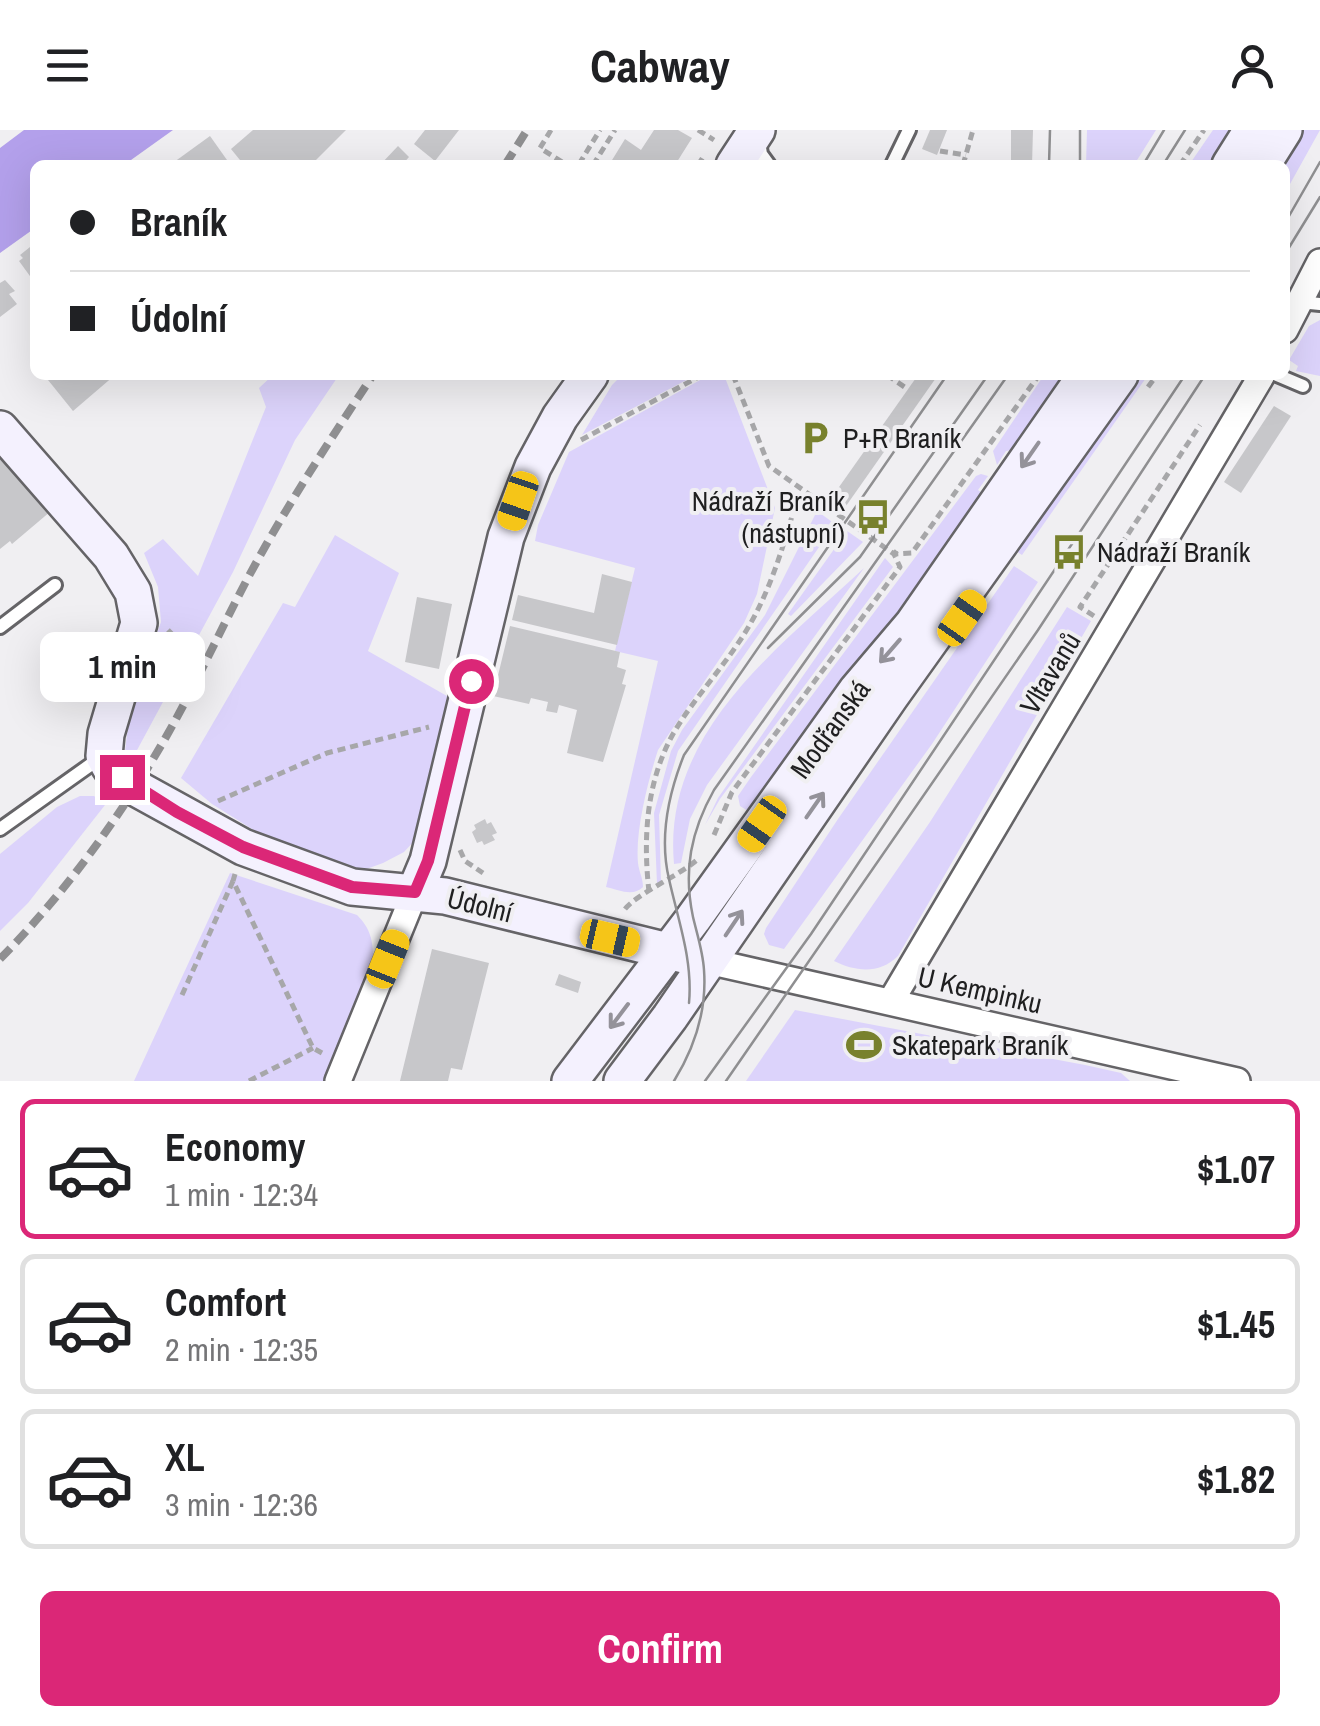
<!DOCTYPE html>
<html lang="en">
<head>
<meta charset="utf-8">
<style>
	body { margin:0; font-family:"Archivo Narrow",sans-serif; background:#f6f6f6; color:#202124; height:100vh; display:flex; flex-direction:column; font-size:38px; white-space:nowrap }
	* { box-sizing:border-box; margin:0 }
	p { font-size:32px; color:#757577 }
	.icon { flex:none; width:55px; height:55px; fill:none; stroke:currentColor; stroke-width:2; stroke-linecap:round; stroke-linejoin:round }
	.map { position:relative; height:951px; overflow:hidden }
	.details { display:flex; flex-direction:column; background:#fff; flex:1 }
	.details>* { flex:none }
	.hud { position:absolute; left:30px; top:30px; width:1260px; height:220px; border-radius:15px; box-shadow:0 10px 40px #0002; display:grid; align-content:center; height:220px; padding:0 40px; background:#fff }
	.end { position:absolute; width:45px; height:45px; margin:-22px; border:12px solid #db2777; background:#fff; box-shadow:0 0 0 5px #fff }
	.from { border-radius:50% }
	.bubble { position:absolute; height:70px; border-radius:15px; background:#fff; box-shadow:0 10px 40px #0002; font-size:32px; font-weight:800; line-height:70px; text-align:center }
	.car { position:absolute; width:30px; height:60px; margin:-30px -15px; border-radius:12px; box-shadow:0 0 8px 2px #0007; background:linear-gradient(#f5c518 24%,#345 0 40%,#f5c518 0 76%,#345 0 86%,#f5c518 0) }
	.hud b { display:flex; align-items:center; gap:35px; height:95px; font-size:38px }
	.hud b+b { border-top:2px solid #e0e0e0 }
	.hud i { width:25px; height:25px; background:#202124 }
	ul { padding:18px 0 0; list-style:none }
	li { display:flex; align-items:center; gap:30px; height:140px; margin:0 20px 15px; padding:0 20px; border:5px solid #e0e0e0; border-radius:15px }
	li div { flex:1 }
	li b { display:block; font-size:38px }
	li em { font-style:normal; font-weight:800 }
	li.current { border-color:#db2777 }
	li>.icon { width:90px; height:90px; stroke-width:1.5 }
	.primary-button { display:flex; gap:20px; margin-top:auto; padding:20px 40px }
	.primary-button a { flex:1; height:115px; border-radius:15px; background:#db2777; color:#fff; font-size:40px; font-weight:800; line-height:115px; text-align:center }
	header { display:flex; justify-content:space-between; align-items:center; height:130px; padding:0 40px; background:#fff; font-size:45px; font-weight:800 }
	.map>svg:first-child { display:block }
	.green { fill:#dcd3fb }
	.forest { fill:#b3a0eb }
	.building { fill:#c7c7ca }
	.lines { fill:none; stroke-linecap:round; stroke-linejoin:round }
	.lane-casing { stroke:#656467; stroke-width:18 }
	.street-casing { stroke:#656467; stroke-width:30 }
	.secondary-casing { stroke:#656467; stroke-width:40 }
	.path { stroke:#a7a7a9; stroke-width:5; stroke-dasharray:8 5; stroke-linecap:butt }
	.lane { stroke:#fff; stroke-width:12 }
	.street { stroke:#fff; stroke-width:25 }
	.secondary { stroke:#f4f1fe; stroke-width:35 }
	.tram { stroke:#8f8f91; stroke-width:2.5 }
	.rail { stroke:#8f8f91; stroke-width:8; stroke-dasharray:15 8; stroke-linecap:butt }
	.oneway { stroke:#94929a }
	.route { stroke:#db2777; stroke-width:12 }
	.labels { text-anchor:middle; stroke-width:8; stroke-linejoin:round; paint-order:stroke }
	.poi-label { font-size:28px; fill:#1f1f20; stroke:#f0eff2; text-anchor:start }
	.street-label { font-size:28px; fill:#1f1f20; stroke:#f0eff2 }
</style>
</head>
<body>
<header><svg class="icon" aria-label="menu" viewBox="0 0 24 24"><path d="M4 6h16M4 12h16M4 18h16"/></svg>Cabway<svg class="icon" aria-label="person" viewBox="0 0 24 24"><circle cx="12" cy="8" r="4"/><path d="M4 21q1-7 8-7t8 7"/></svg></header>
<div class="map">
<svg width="1320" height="951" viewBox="0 0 1320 951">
	<rect width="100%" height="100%" fill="#f0eff2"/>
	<!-- green -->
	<g class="green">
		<path d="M1087 0H1156L1134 35H1086Z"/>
		<path d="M1213 0H1232L1213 35H1189Z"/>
		<path d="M1302 0H1320L1285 63V35H1282Z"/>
		<path d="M1320 190V246L1296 241 1298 236 1289 230 1309 196Z"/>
		<path d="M273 245H339L295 310 233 442 136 622H125L130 578 161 492 158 457 144 423 163 409 198 446 266 277 259 258Z"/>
		<path d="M622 245H696L582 305 612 255Z"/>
		<path d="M724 245 775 378 757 464 744 493 658 620C648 651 635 701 638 733 639 742 643 748 643 757 633 767 619 760 606 757L658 531 615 521 635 438 535 411 538 395 569 322 702 249Z"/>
		<path d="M1044 245H1064L1012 320 1006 321 997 335 993 321Z"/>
		<path d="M1139 245H1148L1022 425 1016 421Z"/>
		<path d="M981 344 988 346 978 360 982 363 904 474 834 561 748 681 740 676 738 666 751 647 976 346Z"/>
		<path d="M817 381 835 394 678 621 659 685 661 751 657 754 654 683 671 621 682 600 765 485Z"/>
		<path d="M847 401 863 412 791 486 788 484Z"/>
		<path d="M335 405 399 443 368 521 447 566 424 693 417 708 404 722 383 733 361 741 305 732 212 674 181 648 283 473 295 477Z"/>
		<path d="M885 428 893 437 720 669 705 695 718 668Z"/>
		<path d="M1014 436 1038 452 932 614 784 819 769 815 764 804 766 798 838 689Z"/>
		<path d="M864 438 707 655 690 689 681 733 674 734C662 602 778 519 864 438Z"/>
		<path d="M1067 477 1091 491 898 826C880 844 856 842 834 831L930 692Z"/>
		<path d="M80 666H94L105 675 28 773 0 801V724L57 677Z"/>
		<path d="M230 743 357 785C370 798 373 810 373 828L328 951H134Z"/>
		<path d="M795 880 1085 935 1121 943 1130 951H746Z"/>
	</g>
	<!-- forest -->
	<path class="forest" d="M24 0H173L124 35H35V98L0 123V18Z"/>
	<!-- building -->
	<g class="building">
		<path d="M253 0H346L311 35H244L231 19Z"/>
		<path d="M425 0H459L435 31 414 14Z"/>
		<path d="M654 0H678L692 8 675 35H609L625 9 641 20Z"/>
		<path d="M930 0H947L937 25 922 19Z"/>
		<path d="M1011 0H1033L1032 35H1011Z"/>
		<path d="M210 6 227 30 221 35H170Z"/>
		<path d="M398 16 409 27 402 35H380Z"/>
		<path d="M35 113V153L19 131 23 128 20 125Z"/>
		<path d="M5 150 15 161 9 164 17 174 0 187V153Z"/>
		<path d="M44 245H115L73 281Z"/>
		<path d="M918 245H938L846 376 832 367Z"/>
		<path d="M1274 276 1291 286 1241 363 1224 352Z"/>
		<path d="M0 326 15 345 19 342 51 381 12 414 10 411 0 419Z"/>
		<path d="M602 444 632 452 617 515 512 490 518 465 594 483Z"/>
		<path d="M417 467 452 474 439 539 405 532Z"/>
		<path d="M510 496 620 522 617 537 626 540 622 554 626 555 603 632 567 623 577 580 559 575 557 583 546 581 548 572 531 568 529 574 493 566Z"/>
		<path d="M485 689 487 694 491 692 497 703 492 705 495 710 484 715 482 711 477 713 472 702 476 699 474 695Z"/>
		<path d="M432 819 489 833 462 940 451 938 448 951H400Z"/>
		<path d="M559 844 581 852 578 863 555 855Z"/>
	</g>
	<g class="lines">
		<defs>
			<g id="lane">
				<path d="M759 12 761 24 769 35"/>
				<path d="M892 35 909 0"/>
				<path d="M1300 172 1320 174"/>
				<path d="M1277 245 1303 256"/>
				<path d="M0 497 55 455"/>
				<path d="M0 699 100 628"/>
			</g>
			<g id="street">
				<path d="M1285 200 1320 132"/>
				<path d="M708 831 1237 951"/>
				<path d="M891 871 1262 245"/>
				<path d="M338 951 415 762"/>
			</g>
			<g id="secondary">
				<path d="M734 35 757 0"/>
				<path d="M1230 35 1252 0"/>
				<path d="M1262 35 1284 0"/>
				<path d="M0 299 111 426 133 462 139 493 106 604 104 626 110 637 134 657 243 717 352 757 445 766 708 831"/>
				<path d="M415 762 428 731 506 407 533 337 560 287 590 245"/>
				<path d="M570 951 693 789 857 560 913 494 1086 245"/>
				<path d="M622 951 670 887 890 567 1120 245"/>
			</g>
		</defs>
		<!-- lane casing -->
		<use href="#lane" class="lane-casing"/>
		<!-- street casing -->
		<use href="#street" class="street-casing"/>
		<!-- secondary casing -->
		<use href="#secondary" class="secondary-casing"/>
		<!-- path -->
		<g class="path">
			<path d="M551 0 540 18 567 35"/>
			<path d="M698 0 714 10"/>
			<path d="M940 21 966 25"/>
			<path d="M579 34 600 0"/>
			<path d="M593 35 615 0"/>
			<path d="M698 35 705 24"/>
			<path d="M963 35 973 0"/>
			<path d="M1180 35 1204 0"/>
			<path d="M733 245 769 336 894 424 900 417"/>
			<path d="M887 245 906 258"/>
			<path d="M1148 257 1157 245"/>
			<path d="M581 310 702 245"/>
			<path d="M1094 486 1080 477 1200 295"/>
			<path d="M168 500 190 523"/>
			<path d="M218 671 327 623 429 597"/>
			<path d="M714 705 732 662 900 437 894 424 912 423 1039 245"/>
			<path d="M460 720 465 731 483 743"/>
			<path d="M235 744 233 751 313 918 322 923"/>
			<path d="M649 762C643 708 646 653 673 604 695 566 727 534 749 496 774 453 786 406 800 359"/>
			<path d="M625 779C637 764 678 746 697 730"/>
			<path d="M182 865 233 751"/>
			<path d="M249 951 313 918"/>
		</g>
		<!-- lane -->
		<use href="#lane" class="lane"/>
		<!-- street -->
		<use href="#street" class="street"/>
		<!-- secondary -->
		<use href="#secondary" class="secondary"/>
		<!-- tram -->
		<g class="tram">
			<path d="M1049 35 1050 0"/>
			<path d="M1080 35V0"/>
			<path d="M1143 35 1164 0"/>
			<path d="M1163 35 1185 0"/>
			<path d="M1285 93 1320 32"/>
			<path d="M1285 124 1320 67"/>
			<path d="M768 518 860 427 988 245"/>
			<path d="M689 873C693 830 678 790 669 749 659 707 668 665 684 625L947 245"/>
			<path d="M674 951C695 917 707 881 704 840 703 822 697 804 693 787 683 740 691 701 714 660L1008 245"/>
			<path d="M705 951 811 804 1185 245"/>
			<path d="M726 951 1038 500 1205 245"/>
		</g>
		<!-- rail -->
		<g class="rail">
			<path d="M505 35 527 0"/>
			<path d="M0 829C73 755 134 668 183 576 208 529 230 480 256 433 291 369 332 307 373 245"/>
		</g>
	</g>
	<!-- one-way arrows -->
	<defs><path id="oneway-shaft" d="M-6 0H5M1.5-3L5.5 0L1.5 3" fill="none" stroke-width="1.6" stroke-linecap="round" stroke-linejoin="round" transform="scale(2.5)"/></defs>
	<g class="oneway">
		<use href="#oneway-shaft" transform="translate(1030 325) rotate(125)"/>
		<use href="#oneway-shaft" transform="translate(890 521) rotate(131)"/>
		<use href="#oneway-shaft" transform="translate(815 675) rotate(-55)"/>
		<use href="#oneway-shaft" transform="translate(734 793) rotate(-56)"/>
		<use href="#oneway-shaft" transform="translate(619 886) rotate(127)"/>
	</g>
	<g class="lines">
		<!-- route -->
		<path class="route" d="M122 647 177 682 243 717 352 757 415 762 428 731 471 551"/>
	</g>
	<!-- icons -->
	<defs>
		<symbol id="parking-bare" viewBox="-9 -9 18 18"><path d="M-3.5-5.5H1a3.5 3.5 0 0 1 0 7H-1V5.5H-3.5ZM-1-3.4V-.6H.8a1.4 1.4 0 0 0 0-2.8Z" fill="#78812d" stroke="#f0eff2" stroke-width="2.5" paint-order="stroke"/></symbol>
		<symbol id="bus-bare" viewBox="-9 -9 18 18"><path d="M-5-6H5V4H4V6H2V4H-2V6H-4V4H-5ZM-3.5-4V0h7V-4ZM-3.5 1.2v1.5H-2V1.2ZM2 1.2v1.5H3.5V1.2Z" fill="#78812d" stroke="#f0eff2" stroke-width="2.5" paint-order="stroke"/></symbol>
		<symbol id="stadium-bare" viewBox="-9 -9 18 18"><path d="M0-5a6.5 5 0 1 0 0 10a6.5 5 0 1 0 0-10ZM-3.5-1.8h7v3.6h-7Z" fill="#78812d" stroke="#f0eff2" stroke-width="2.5" paint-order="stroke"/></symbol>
	</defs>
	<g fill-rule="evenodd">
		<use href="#parking-bare" x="790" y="283" width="50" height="50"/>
		<use href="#bus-bare" x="848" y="362" width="50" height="50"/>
		<use href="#bus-bare" x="1044" y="397" width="50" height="50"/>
		<use href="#stadium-bare" x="839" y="890" width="50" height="50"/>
	</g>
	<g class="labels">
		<!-- poi labels -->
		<g class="poi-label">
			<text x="843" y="318">P+R Braník</text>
			<text x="845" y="381" text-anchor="end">Nádraží Braník<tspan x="845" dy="32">(nástupní)</tspan></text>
			<text x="1097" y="432">Nádraží Braník</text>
			<text x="892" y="925">Skatepark Braník</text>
		</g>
		<!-- street labels -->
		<g class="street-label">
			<text transform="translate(1050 543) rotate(-59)" y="10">Vltavanů</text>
			<text transform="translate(830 599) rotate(-54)" y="10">Modřanská</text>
			<text transform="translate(480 775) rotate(14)" y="10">Údolní</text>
			<text transform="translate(980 860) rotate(13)" y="10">U Kempinku</text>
		</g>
	</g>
</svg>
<i class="end from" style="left:471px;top:551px"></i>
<i class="end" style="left:122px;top:647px"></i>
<div class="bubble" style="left:40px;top:502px;width:165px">1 min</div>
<i class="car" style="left:518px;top:371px;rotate:199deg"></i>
<i class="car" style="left:962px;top:488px;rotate:35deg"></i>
<i class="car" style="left:762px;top:694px;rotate:215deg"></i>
<i class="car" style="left:610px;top:808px;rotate:103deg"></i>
<i class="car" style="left:388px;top:829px;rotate:22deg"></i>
<div class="hud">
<b><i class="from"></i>Braník</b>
<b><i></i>Údolní</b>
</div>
</div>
<section class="details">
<ul>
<li class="current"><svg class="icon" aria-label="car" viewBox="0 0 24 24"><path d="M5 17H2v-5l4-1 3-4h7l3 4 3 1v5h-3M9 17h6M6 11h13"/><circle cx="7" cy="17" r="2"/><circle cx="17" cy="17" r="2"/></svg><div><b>Economy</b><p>1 min · 12:34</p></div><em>$1.07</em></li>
<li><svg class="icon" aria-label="car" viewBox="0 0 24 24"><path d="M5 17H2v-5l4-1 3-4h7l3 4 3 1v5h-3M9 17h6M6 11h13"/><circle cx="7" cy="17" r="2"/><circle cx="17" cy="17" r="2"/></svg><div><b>Comfort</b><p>2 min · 12:35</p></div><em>$1.45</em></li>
<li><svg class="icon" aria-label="car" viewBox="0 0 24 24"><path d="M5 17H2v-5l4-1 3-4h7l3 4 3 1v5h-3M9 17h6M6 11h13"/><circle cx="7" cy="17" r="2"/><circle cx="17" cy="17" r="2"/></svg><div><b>XL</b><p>3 min · 12:36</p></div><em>$1.82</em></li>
</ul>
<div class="primary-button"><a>Confirm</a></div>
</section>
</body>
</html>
